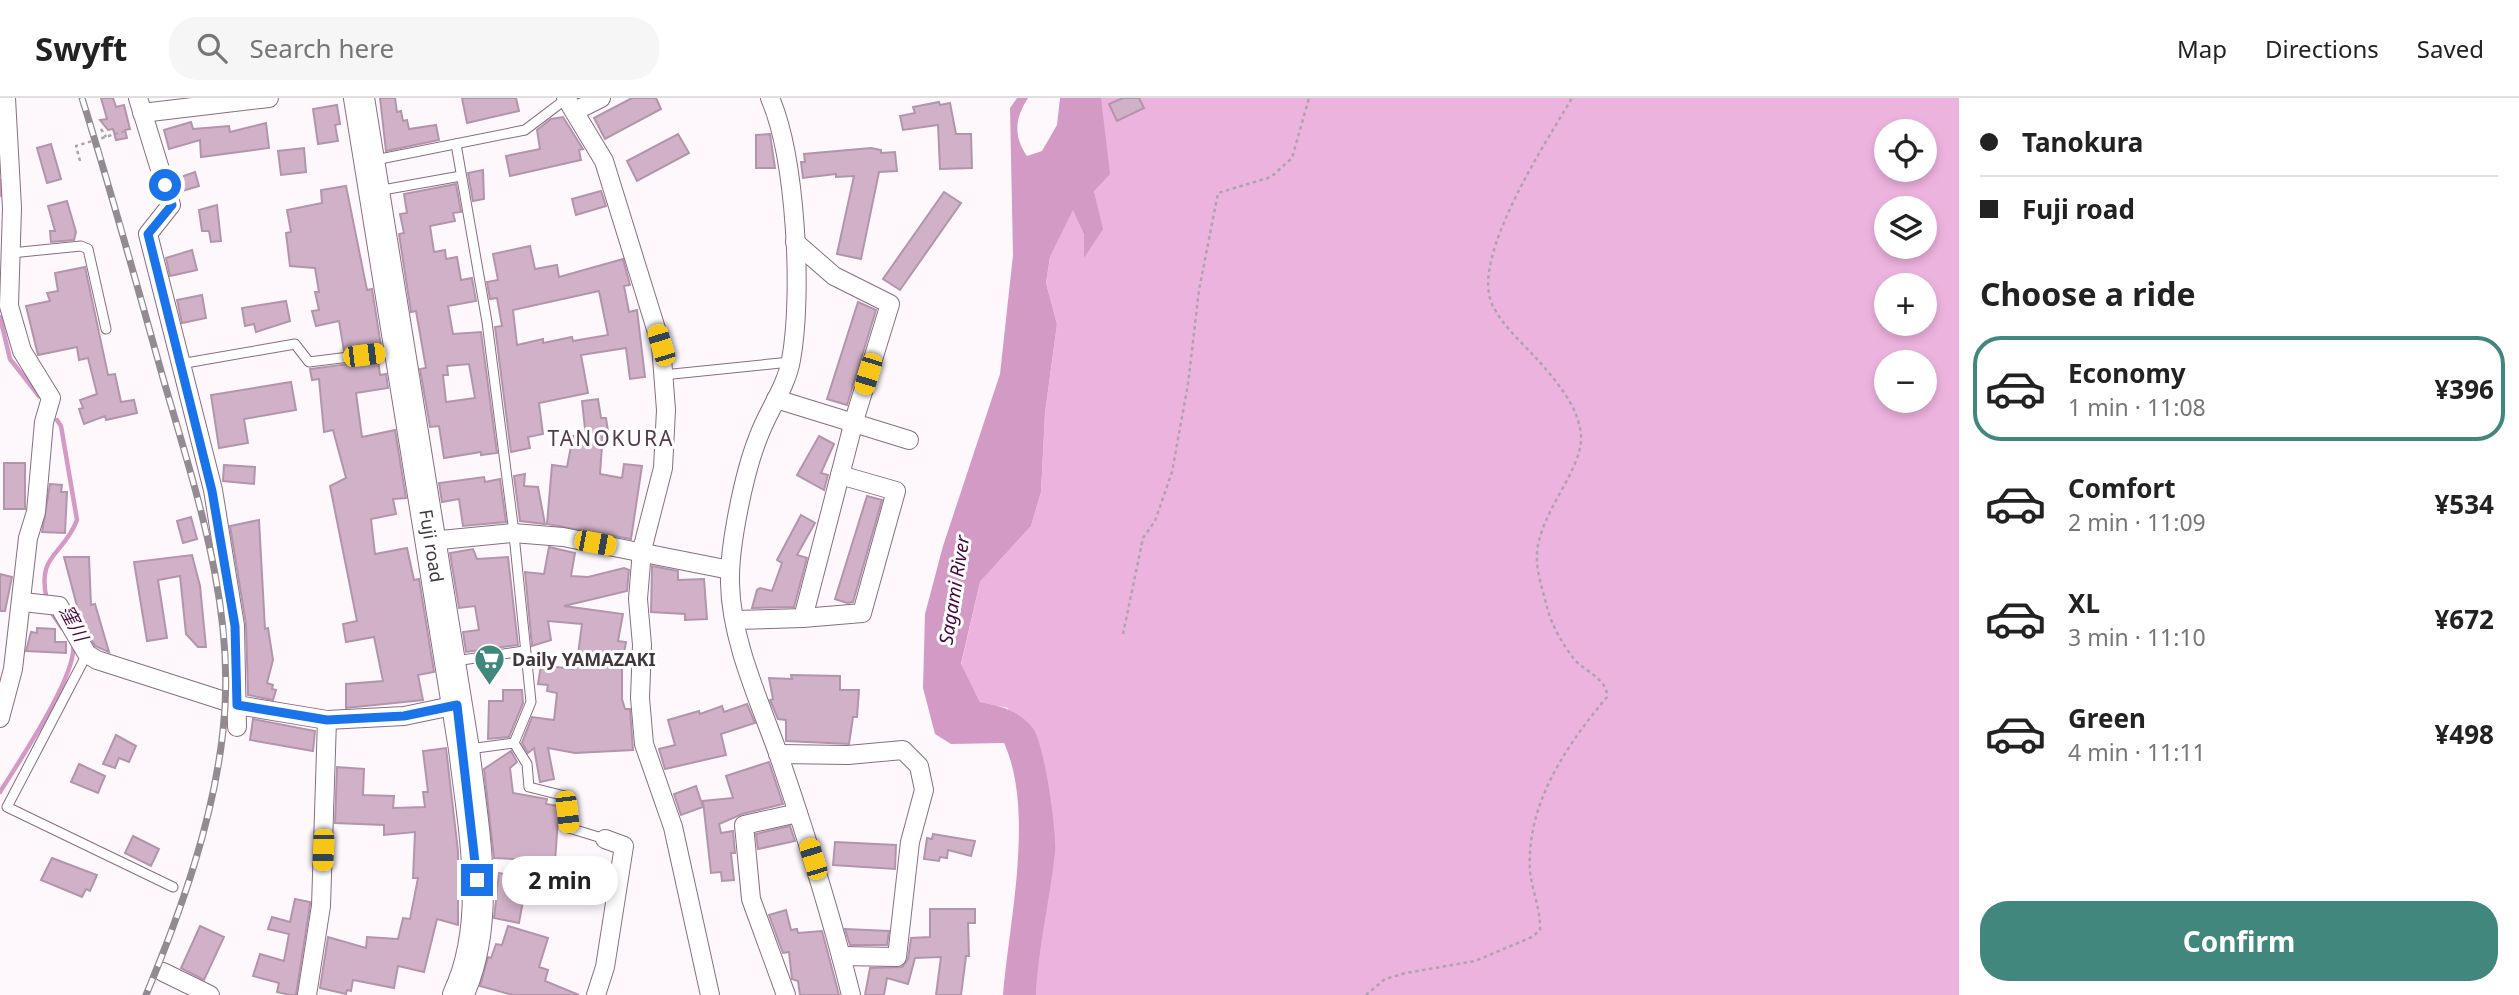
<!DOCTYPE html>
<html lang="en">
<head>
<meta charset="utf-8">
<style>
	body { margin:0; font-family:"Noto Sans","Noto Sans JP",sans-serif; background:#f6f6f6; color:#222; height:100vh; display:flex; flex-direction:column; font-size:26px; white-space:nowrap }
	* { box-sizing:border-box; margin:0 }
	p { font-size:23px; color:#767676 }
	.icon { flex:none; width:38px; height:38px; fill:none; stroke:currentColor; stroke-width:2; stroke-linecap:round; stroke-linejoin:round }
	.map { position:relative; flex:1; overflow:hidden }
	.drawer { display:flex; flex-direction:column; background:#fff; width:560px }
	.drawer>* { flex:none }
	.guide { display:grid; align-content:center; height:154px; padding:0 21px; background:#fff }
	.tools { position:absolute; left:1874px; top:21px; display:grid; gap:14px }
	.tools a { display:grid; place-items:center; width:63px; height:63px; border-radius:50%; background:#fff; box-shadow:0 4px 10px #0003; font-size:35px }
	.end { position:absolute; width:32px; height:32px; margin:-16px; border:9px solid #1a73e8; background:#fff; box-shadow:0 0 0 4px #fff }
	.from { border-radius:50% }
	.bubble { position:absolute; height:49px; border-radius:24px; background:#fff; box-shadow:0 4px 10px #0003; font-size:23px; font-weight:700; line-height:49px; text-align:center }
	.car { position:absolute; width:21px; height:42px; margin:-21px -10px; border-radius:9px; box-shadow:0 0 5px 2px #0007; background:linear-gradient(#f5c518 24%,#345 0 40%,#f5c518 0 76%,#345 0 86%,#f5c518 0) }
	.guide b { display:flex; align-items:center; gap:24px; height:66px; font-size:26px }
	.guide b+b { border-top:2px solid #e0e0e0 }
	.guide i { width:18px; height:18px; background:#222 }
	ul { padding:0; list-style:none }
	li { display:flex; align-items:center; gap:21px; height:105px; margin:0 14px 10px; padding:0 7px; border:4px solid transparent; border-radius:28px }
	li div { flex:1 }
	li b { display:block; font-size:26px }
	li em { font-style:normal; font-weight:700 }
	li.selected { border-color:#41877e }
	li>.icon { width:63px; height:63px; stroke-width:1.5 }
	h2 { padding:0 21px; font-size:32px; line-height:84px }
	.cta { display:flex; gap:14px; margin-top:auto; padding:14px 21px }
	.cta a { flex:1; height:80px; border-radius:28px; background:#41877e; color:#fff; font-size:28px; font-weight:700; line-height:80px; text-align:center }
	header { display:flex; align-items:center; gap:42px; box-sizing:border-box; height:98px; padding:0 35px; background:#fff; border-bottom:2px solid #e0e0e0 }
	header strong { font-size:33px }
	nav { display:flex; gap:38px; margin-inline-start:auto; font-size:24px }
	.search { width:490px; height:63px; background:#f6f6f6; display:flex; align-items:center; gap:18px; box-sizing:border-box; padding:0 24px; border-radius:28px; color:#767676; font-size:26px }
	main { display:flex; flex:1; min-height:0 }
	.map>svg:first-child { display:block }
	.forest { fill:#edb3df; fill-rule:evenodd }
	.water { fill:#d39ac6 }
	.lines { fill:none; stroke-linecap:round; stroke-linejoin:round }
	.stream { stroke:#d39ac6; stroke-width:4.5 }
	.building { fill:#d0b1c8; stroke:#b395ab; stroke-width:2; fill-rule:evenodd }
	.lane-casing { stroke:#896d82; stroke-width:11 }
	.street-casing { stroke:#896d82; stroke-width:20 }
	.highway-casing { stroke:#896d82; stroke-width:32 }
	.path { stroke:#aca4ab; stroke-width:2.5; stroke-dasharray:3.5 3.5; stroke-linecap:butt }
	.lane { stroke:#fff; stroke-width:9 }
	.street { stroke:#fff; stroke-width:18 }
	.highway { stroke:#fff; stroke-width:30 }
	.rail-casing { stroke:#948b92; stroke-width:7 }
	.rail { stroke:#fff; stroke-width:4.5; stroke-dasharray:13; stroke-linecap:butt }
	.route { stroke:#1a73e8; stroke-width:9 }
	.labels { text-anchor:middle; stroke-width:6; stroke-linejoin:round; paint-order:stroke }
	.street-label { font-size:18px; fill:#42363f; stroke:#fff }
	.poi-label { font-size:18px; font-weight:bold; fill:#42363f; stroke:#fff; text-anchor:start }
	.water-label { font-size:19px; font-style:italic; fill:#4a0641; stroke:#fff }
	.quarter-label { font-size:21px; letter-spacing:2px; fill:#53394d; stroke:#fff }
</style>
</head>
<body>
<header>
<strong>Swyft</strong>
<div class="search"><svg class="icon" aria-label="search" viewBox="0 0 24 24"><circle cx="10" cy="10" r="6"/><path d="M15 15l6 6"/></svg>Search here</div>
<nav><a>Map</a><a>Directions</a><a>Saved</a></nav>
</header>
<main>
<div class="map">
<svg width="1959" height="897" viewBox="0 0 1959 897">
	<rect width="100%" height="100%" fill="#fef8fd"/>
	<!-- forest -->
	<path class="forest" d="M1101 0H1959V897H1036L1038 857 1008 610 980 604 961 567 980 484 1031 428 1041 394 1045 315 1057 226 1046 185 1050 159 1073 111 1084 137V159L1102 131 1094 93ZM1886 33H1925V72H1886ZM1886 110H1925V149H1886ZM1886 187H1925V226H1886ZM1886 264H1925V303H1886Z"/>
	<!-- water -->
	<path class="water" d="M1017 0H1028C1015 20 1013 38 1027 58L1042 53 1057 27 1060 0H1101L1110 76 1094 93 1103 131 1084 160V137L1073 112 1050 159 1046 185 1057 226 1045 315 1041 394 1031 428 980 484 961 566 980 604C1001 608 1017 612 1032 629 1044 642 1057 734 1055 754 1050 802 1038 848 1036 897H1003C1009 824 1035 713 1004 645L951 646 935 636 923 590 925 516 943 448 1000 276 1013 157 1010 10Z"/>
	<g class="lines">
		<!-- stream -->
		<g class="stream">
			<path d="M0 83V97"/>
			<path d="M0 219 10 261 39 298"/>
			<path d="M47 503C36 455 63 459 77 422L61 328 57 322"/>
			<path d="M49 511 62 530"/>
			<path d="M0 694C18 665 79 575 73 545"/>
		</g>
	</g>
	<!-- building -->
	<g class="building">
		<path d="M101 0H113L116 9 124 7 130 31 125 32 127 40 116 42 113 31 108 32 100 22 107 21Z"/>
		<path d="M380 0H395L397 14 401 13 403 23 407 22 409 31 436 27 439 42 386 53Z"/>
		<path d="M462 0H516L519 13 467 25Z"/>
		<path d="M632 0H656L661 11 605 41 594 20Z"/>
		<path d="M1123 0H1139L1144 10 1117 23 1109 6Z"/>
		<path d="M939 4 940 7 950 5 956 36H971L972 70 940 71 938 27 903 32 900 18 915 15 913 9Z"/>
		<path d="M337 7 340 26 335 27 338 43 318 46 313 11Z"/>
		<path d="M563 19 583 51 579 52 581 62 510 78 506 58 540 51 537 32 551 21Z"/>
		<path d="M191 24 193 31 229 28 230 34 266 25 269 50 201 59 200 42 169 51 164 32Z"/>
		<path d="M678 36 689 55 637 83 627 63Z"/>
		<path d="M770 36 775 70H756V37Z"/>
		<path d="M51 46 61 81 47 85 37 50Z"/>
		<path d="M304 50 306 74 281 77 278 53Z"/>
		<path d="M871 50 881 52V55L895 54 897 73 879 74 861 161 837 156 854 78 836 79V76L803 80 801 64H805L804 56Z"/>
		<path d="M483 72 484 101 473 103 468 75Z"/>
		<path d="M195 74 199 88 179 94 175 81Z"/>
		<path d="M456 86 461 114 453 115 455 123 430 128 434 154 445 152 446 161 457 159 461 182 472 180 476 203 448 208 453 236 481 234 497 355 481 357V354L444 360 439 328 430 329 420 271 426 270 416 213 411 214 399 136 404 135 400 116 407 115 404 96ZM469 266 475 300 446 304 443 277H448L447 268Z"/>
		<path d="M346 88 367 192 372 191 381 248 344 253 339 223 316 228 312 213 319 212 315 194H319L315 170 290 168 286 135 291 134 287 112 322 105 321 92Z"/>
		<path d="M601 93 606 108 576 117 572 101Z"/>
		<path d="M944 94 961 105 900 192 883 181Z"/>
		<path d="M67 103 76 134 74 142 51 144 50 133H55L48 108Z"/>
		<path d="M217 107 221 143 211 144 209 133H202L199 112Z"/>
		<path d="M530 148 535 171 557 167 559 179 623 161 630 187 624 188 629 214 637 212 645 279 630 281 626 250 581 257 588 295 539 305 543 336 528 339 530 350 511 354 495 229 502 228 497 200 490 201 487 184 498 182 493 156ZM599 193 608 237 573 243 572 239 543 245V241L517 247 513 212Z"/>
		<path d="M192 152 197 172 170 178 166 160Z"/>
		<path d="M85 169 108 277 115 276 121 304 134 302 137 315 106 322 105 318 84 326 79 311 83 310 80 302 97 296 88 260 79 262 77 249 38 257 26 208 50 203 47 195 58 193 55 175Z"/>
		<path d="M202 197 206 220 182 225 177 202Z"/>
		<path d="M286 203 290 223 256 234 254 226 245 228 242 210Z"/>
		<path d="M858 204 876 212 847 307 827 301Z"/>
		<path d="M378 262 380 277 386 276 388 290 356 295 362 339 395 332 406 400 393 401 396 416 371 421 375 456 407 450 414 482 419 481 434 574 418 577 423 602 346 610V586L383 583 374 539 346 544 343 526 357 523 330 388 346 380 333 332 324 334 319 281 312 282 310 271Z"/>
		<path d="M291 284 296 312 244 321 248 345 219 350 211 297Z"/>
		<path d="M598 301 601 320H606L608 333 603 334 600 376 622 380 624 366 642 368 631 441 547 426 552 367 567 369 573 338 586 340 582 303Z"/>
		<path d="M819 338 834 346 821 375 828 377 824 392 797 377Z"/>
		<rect x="4" y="365" width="21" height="46"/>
		<path d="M224 367 255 369 254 386 223 383Z"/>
		<path d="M525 376 524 388 538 389 545 426 520 423 514 378Z"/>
		<path d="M484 379 485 384 500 381 506 424 463 428 459 401 442 404 439 385Z"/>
		<path d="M50 386 62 387 61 394H67L65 435 42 434Z"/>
		<path d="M867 398 882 402 853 504 847 505 835 501Z"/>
		<path d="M801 417 815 425 797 457 807 460 794 509 752 510 757 492 760 490 772 493 782 465 777 462Z"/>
		<path d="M191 419 197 441 183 445 177 423Z"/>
		<path d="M259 422 265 531 268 530 273 562 267 585 273 587 272 591 276 592 273 602 248 597 246 526 230 428Z"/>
		<path d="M549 449 575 455 571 478 588 479 624 470 629 472 627 493 564 508 623 516 618 543 626 544 622 566V601L625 611H630L633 652 575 655 548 650 554 681 540 684 534 650 528 655 522 645 532 619 554 622 557 595 547 593 548 587 538 586 541 567 573 571 574 563 577 564 582 526 548 523 551 542 532 548 525 474 544 476Z"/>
		<path d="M473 451 477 461 508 459 518 547 466 554 463 534 479 532 475 508 459 510 450 455Z"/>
		<path d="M192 457 200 488 206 549H198L186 536 180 478 158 482 167 540 147 543 134 464Z"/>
		<path d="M64 459H89L91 507 95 506 109 554 95 548 81 523Z"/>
		<path d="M652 468 678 473V482L704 481 707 521 685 522V516L651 514Z"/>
		<path d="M0 476 12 479 5 513H0Z"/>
		<path d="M37 530 55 531V544H66V555L26 553 31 534 37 535Z"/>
		<path d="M791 577 840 578V592H859L857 619H853L849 646 786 643V622L778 621 770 602 773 601 769 580 792 581Z"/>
		<path d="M503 592H522L523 605 509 639 488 641 489 603H503Z"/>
		<path d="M747 606 755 625 721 636 726 657 665 671 659 651 675 647 668 622 699 613 700 616 722 608 724 614Z"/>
		<path d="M253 621 315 633 313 653 250 642Z"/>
		<path d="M116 637 136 648 129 664 119 660 115 670 103 666Z"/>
		<path d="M446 650 458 753V827L437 821 424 874 398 868 394 890 353 882 351 893 347 892 346 896 320 890 328 839 366 850 367 839 398 841 403 820 410 821 418 780H413L415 734 384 737V727L335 725 337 669 364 671 363 697 394 698 393 710 425 709 423 694H428L423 653Z"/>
		<path d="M511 653 517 664 510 670 513 695 547 701 546 706 559 708 555 763 494 760 484 671Z"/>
		<path d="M769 664 783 706 742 716 719 726 721 735 733 733 735 755H731L734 782 722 783 721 774 711 775 703 703 733 700 726 678Z"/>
		<path d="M79 666 105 678 98 695 71 684Z"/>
		<path d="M696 688 703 709 681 717 674 696Z"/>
		<path d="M790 728 795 743 758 751 756 736Z"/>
		<path d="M933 736 975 743 971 758 948 752 947 760 940 759 939 763 924 761 927 740 932 741Z"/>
		<path d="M133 738 159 751 151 768 125 755Z"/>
		<path d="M835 744 896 747 895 771 833 767Z"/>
		<path d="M52 760 97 777 90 793 86 791 82 799 41 782Z"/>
		<path d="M499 775 555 785 551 802 524 797 519 825 494 820Z"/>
		<path d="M295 801 310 804V807L296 897H290L277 894 279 885 253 878 260 856 284 863 289 836 268 831 272 819 290 824Z"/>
		<path d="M930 811H975V825H968L969 858H966L961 897H936L941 859 915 860 908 886 887 880 884 897H865L870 870 902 869 908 861 911 840 930 839Z"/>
		<path d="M786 812 791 832 797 831 798 835 822 833 839 897H800L798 883 792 881 789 854 783 855 769 817Z"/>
		<path d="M200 828 224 839 204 882 181 870Z"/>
		<path d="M508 828 548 840 539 869 548 872 545 883 579 897H513L480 888 488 859 491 860 496 846 502 847Z"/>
		<path d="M845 831 889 833 887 847H850Z"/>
	</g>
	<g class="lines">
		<defs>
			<g id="lane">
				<path d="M456 46 487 224 513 427 531 604 514 645 527 666 529 689 565 698 569 730 605 741"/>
				<path d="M375 62 525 32 566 1"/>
				<path d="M377 93 461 78"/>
				<path d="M11 155 81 148 88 151 106 231"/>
				<path d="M180 266 295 246 309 264 397 253"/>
				<path d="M663 277 790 264"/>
				<path d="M87 556 7 709 173 789"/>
				<path d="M455 563 524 553"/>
				<path d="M469 651 514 645"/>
			</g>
			<g id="street">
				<path d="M138 0 171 107 148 136 213 392 235 528 237 629"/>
				<path d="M566 0 604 63 661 247 666 312 663 370 642 452 638 501 642 547 640 600 644 646 673 729 710 897"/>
				<path d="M770 0C796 60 803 197 791 262 786 290 767 314 758 340 744 375 729 448 730 485 731 543 760 604 779 658 806 737 831 816 851 897"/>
				<path d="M575 13 601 0"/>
				<path d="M142 15 269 0"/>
				<path d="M776 301 909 342"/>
				<path d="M430 443 513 435 563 439 730 472"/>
				<path d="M23 504 59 508 87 556 97 562 237 607 327 622 404 618 457 607"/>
				<path d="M803 520 862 515 896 393 840 377"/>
				<path d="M735 522 803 520 854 323 890 206 834 178 795 144"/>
				<path d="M0 620 13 571 28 440 36 414 44 324 51 300 22 253 9 208 12 110 6 0"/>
				<path d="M778 656 848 657 903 652 919 668 924 692 910 744 897 859 841 858"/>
				<path d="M163 874 210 897"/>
				<path d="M307 897 321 808 327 622"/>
				<path d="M596 897 605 869 624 748 605 741"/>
				<path d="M786 897 751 801 744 727 798 715"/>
			</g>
			<path id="highway" d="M359 0 464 651C473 729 493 823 458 897"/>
		</defs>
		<!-- lane casing -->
		<use href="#lane" class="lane-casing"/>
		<!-- street casing -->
		<use href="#street" class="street-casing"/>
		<!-- highway casing -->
		<use href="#highway" class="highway-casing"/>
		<!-- path -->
		<g class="path">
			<path d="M101 31 106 39"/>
			<path d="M80 63 76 48 125 33"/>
			<path d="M1123 536 1143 440 1155 423 1172 374 1188 286 1199 192 1218 95 1271 79 1292 60 1309 0"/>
			<path d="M1366 897 1385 881 1406 875 1475 863 1532 839 1540 832C1541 812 1532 793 1530 773 1526 706 1566 648 1607 599 1608 581 1584 573 1574 561 1563 547 1551 526 1547 509 1543 493 1536 473 1537 457 1538 416 1583 372 1581 338 1579 308 1556 283 1537 261 1522 245 1503 228 1493 208 1468 162 1547 43 1572 0"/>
		</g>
		<!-- lane -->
		<use href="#lane" class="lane"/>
		<!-- street -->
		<use href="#street" class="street"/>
		<!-- highway -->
		<use href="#highway" class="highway"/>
		<defs>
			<path id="rail" d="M82 0C111 93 137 187 163 280 196 394 237 513 223 633 213 724 181 813 146 897"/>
		</defs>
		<!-- rail casing -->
		<use href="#rail" class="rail-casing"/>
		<!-- rail -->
		<use href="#rail" class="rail"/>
	</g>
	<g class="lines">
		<!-- route -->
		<path class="route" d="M165 87 172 107 148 136 212 393 235 528 237 607 327 622 404 618 457 607 477 782"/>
	</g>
	<!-- icons -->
	<defs>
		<symbol id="supermarket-pin" viewBox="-11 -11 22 30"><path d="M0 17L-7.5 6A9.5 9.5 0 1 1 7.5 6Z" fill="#41877e" stroke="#fff"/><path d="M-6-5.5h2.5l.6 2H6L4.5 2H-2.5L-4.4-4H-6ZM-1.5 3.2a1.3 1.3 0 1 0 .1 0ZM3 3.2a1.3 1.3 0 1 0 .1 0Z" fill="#fff"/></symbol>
	</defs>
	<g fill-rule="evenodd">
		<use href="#supermarket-pin" x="472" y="544" width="35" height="47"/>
	</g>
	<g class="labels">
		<!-- street labels -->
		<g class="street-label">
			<text transform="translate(431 448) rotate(81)" y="6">Fuji road</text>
		</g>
		<!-- poi labels -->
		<g class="poi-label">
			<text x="512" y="568">Daily YAMAZAKI</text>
		</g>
		<!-- water labels -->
		<g class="water-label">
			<text transform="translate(954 492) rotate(-81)" y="7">Sagami River</text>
			<text transform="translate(74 525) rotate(62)" y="7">窪川</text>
		</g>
		<!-- quarter labels -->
		<g class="quarter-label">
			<text x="611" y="348">TANOKURA</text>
		</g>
	</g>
</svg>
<div class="tools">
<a><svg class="icon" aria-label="locate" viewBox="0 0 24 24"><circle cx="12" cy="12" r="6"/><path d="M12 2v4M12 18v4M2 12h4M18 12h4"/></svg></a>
<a><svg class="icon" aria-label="layers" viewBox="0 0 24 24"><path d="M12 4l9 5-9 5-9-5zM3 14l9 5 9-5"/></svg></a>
<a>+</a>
<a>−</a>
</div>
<i class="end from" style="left:165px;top:87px"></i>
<i class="end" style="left:477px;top:782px"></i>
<div class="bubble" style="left:502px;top:758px;width:116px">2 min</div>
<i class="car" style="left:661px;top:247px;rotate:343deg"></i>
<i class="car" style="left:364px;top:257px;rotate:83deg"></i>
<i class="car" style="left:868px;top:276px;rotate:197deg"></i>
<i class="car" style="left:595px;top:445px;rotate:101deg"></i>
<i class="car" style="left:567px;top:714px;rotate:173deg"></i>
<i class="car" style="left:323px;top:752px;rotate:182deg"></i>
<i class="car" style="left:813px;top:761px;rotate:343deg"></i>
</div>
<section class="drawer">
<div class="guide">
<b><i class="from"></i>Tanokura</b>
<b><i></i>Fuji road</b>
</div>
<h2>Choose a ride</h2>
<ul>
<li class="selected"><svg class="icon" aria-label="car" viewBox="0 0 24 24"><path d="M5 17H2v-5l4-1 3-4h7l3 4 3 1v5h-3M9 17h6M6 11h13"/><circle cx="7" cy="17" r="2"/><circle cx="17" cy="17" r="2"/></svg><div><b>Economy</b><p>1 min · 11:08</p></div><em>¥396</em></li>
<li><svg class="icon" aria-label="car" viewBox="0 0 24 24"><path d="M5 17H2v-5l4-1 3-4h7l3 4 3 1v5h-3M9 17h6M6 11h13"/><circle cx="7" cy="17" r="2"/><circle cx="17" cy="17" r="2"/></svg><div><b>Comfort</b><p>2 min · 11:09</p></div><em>¥534</em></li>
<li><svg class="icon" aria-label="car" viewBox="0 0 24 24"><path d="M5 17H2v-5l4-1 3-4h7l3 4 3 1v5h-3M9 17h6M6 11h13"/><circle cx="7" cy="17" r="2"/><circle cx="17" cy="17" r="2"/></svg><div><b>XL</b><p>3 min · 11:10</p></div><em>¥672</em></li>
<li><svg class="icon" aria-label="car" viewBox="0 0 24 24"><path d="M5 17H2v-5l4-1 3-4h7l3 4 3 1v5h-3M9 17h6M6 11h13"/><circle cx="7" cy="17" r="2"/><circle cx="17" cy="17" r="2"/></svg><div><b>Green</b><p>4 min · 11:11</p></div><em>¥498</em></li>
</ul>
<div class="cta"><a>Confirm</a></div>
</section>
</main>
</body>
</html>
